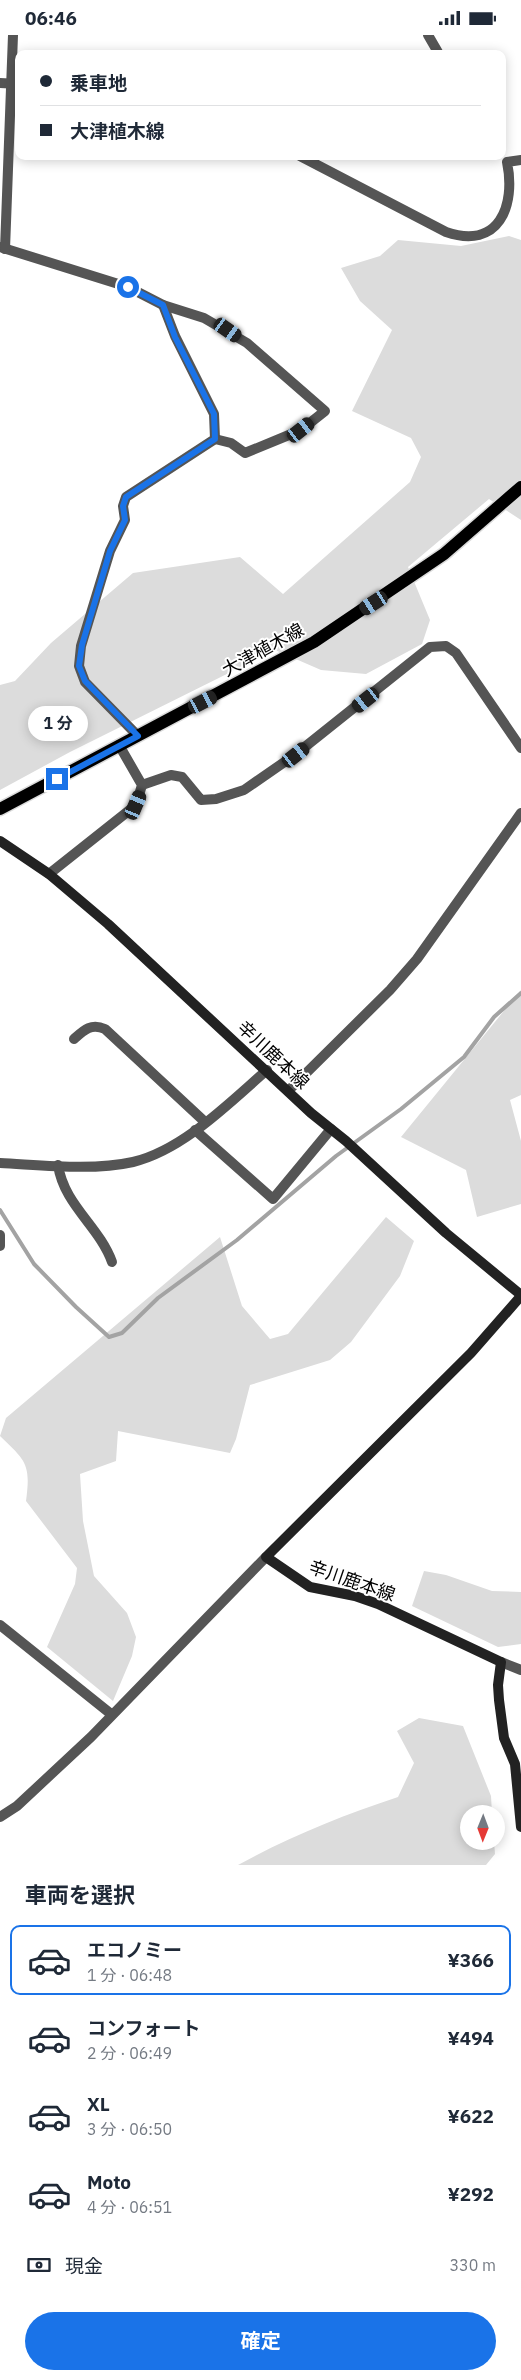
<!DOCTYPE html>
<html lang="ja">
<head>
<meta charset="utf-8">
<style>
	body { margin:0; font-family:"IBM Plex Sans","Noto Sans JP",sans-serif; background:#f6f6f7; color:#1f2937; height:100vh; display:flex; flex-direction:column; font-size:19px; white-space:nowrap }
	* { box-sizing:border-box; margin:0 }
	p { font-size:16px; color:#747a83 }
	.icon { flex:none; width:28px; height:28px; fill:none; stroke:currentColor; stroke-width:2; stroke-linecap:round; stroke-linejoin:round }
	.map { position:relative; height:1830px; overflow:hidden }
	.panel { display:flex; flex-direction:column; background:#fff; flex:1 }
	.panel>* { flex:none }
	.banner { position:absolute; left:15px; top:15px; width:491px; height:110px; border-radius:10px; box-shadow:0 2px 12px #0003; display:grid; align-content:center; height:110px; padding:0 25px; background:#fff }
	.needle { width:32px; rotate:181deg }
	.tools { position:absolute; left:460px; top:1770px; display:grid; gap:10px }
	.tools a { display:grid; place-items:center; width:45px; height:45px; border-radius:50%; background:#fff; box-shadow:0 2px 12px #0003; font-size:25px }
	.end { position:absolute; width:22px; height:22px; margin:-11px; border:6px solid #1a73e8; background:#fff; box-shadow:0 0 0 2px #fff }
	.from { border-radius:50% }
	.bubble { position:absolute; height:35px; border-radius:18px; background:#fff; box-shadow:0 2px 12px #0003; font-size:16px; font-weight:700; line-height:35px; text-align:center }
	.car { position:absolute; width:15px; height:30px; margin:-15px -8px; border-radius:6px; box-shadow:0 0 4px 1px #0007; background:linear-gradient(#222 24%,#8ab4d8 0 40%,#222 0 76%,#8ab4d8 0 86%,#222 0) }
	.banner b { display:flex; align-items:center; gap:18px; height:48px; font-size:19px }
	.banner b+b { border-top:1px solid #e0e1e3 }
	.banner i { width:12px; height:12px; background:#1f2937 }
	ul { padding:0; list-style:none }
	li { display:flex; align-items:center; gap:15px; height:70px; margin:0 10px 8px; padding:0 15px; border:2px solid transparent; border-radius:10px }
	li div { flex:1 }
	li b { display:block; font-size:19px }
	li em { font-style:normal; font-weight:700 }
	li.selected { border-color:#1a73e8 }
	li>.icon { width:45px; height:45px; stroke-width:1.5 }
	h2 { padding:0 25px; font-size:22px; line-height:60px }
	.pay { display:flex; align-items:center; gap:12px; height:55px; padding:0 25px; font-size:19px }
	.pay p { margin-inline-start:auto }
	.button { display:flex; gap:10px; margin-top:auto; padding:10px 25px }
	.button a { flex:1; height:58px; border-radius:30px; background:#1a73e8; color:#fff; font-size:20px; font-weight:700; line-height:58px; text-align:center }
	.status { display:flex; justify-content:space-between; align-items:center; height:35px; padding:0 25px; background:#fff; direction:ltr }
	.status svg { height:14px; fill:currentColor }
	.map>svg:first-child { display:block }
	.green { fill:#dcdcdc }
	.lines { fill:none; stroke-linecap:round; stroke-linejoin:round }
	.stream { stroke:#a3a3a3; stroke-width:4 }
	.primary-casing { stroke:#dbdbdb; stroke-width:15 }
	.street { stroke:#555; stroke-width:10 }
	.secondary { stroke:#222; stroke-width:10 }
	.primary { stroke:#000; stroke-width:12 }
	.route { stroke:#1a73e8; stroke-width:6 }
	.labels { text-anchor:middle; stroke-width:4; stroke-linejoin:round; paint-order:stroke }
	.street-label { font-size:18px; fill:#000; stroke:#fff }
</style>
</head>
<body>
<div class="status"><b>06:46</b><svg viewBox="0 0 49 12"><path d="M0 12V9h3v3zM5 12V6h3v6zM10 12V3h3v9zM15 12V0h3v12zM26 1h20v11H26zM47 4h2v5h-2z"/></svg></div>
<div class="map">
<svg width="521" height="1830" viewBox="0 0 521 1830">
	<rect width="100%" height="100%" fill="#fff"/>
	<!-- green -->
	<g class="green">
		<path d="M509 201 521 205V485L489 464 408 532 430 585 422 609 366 639 321 635 275 615 70 717 0 755V650L15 646 51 608 133 538 240 522 283 559 410 447 421 422 411 403 352 376 392 295 360 266 341 233 380 221 398 205 461 211Z"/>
		<path d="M521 955V1060L510 1065 521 1106V1169L477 1182 466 1135 401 1102Z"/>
		<path d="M386 1182 414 1206 400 1241 351 1307 330 1325 250 1350 236 1404 230 1418 118 1396 116 1426 80 1439 83 1486 94 1541 127 1578 136 1602 132 1621 113 1666 47 1612 75 1549 77 1533 26 1466C31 1429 26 1426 0 1401L6 1383 220 1202 242 1271 270 1304 288 1299Z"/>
		<path d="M424 1536 446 1540 492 1556 521 1557V1609L498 1612 412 1571Z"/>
		<path d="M419 1683 463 1691 491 1761 492 1779H469V1806H494L495 1819 486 1830H238C291 1801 341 1781 398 1762L414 1728 397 1696Z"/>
	</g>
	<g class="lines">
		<!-- stream -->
		<path class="stream" d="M0 1175 34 1229 76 1272 109 1302 122 1298 158 1263 237 1205 336 1121 401 1074 464 1022 494 982 521 958"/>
		<defs>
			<path id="primary" d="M0 774 314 607 444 519 521 452"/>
		</defs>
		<!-- primary casing -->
		<use href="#primary" class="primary-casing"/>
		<!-- street -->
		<g class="street">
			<path d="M428 0 439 19"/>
			<path d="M0 48 19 49"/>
			<path d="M300 121 446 197C499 215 516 171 507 127L521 125"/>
			<path d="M0 212 128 252 163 270 204 283 247 308 325 376 301 395 245 418 231 408 215 404"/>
			<path d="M5 214 13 0"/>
			<path d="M138 701 85 647 79 631 81 611 110 516 125 485 123 471 126 462 215 404 214 379 175 301 163 270"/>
			<path d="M142 750 171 740 182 742 201 765 216 764 244 755 296 719 430 612 446 611 456 618 521 713"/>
			<path d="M49 839 136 770 142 750 119 710"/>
			<path d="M74 1004C84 995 91 988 105 994L205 1087"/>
			<path d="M288 1056 390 955 417 924 521 778"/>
			<path d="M195 1095 273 1164 331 1094"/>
			<path d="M0 1128C41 1130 93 1136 133 1127 183 1115 229 1068 267 1035"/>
			<path d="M58 1130C64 1170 99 1191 112 1227"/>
			<path d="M0 1200V1211"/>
			<path d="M0 1590 111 1679"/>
			<path d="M501 1627 521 1635"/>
			<path d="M0 1782 17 1771 91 1702 266 1522"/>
		</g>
		<!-- secondary -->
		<g class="secondary">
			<path d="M0 806 49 839 108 889 311 1078 346 1106 446 1198 521 1260"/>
			<path d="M521 1261 471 1318 266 1522 310 1552 355 1561 378 1569 501 1627 498 1650 499 1665 504 1703 515 1729 521 1792"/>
		</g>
		<!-- primary -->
		<use href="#primary" class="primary"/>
	</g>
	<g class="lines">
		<!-- route -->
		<path class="route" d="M57 744 138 701 85 646 79 631 82 610 110 516 125 485 123 471 126 462 215 404 214 379 175 302 163 270 128 252"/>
	</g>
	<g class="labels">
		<!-- street labels -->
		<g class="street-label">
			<text transform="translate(263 615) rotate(-29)" y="6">大津植木線</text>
			<text transform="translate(273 1020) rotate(43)" y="6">辛川鹿本線</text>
			<text transform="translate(352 1546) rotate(19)" y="6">辛川鹿本線</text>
		</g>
	</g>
</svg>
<div class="tools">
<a><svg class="needle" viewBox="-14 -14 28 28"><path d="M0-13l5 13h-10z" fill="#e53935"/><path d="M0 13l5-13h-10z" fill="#747a83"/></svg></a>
</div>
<i class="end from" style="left:128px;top:252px"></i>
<i class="end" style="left:57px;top:744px"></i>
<div class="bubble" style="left:28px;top:671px;width:60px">1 分</div>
<i class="car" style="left:228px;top:295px;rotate:125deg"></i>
<i class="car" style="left:301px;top:395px;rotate:52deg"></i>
<i class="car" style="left:374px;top:568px;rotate:237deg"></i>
<i class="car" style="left:366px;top:665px;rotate:232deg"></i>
<i class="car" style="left:203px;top:667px;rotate:63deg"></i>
<i class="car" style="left:296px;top:720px;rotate:52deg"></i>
<i class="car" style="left:136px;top:770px;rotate:23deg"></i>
<div class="banner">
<b><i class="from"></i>乗車地</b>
<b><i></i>大津植木線</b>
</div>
</div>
<section class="panel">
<h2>車両を選択</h2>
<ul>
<li class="selected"><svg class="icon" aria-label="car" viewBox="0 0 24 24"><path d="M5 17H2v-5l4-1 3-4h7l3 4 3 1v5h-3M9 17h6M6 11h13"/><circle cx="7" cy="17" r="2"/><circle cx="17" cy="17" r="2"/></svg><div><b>エコノミー</b><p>1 分 · 06:48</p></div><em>¥366</em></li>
<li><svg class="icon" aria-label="car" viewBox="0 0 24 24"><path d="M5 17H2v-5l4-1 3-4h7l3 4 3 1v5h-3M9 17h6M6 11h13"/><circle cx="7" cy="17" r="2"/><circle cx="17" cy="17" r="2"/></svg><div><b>コンフォート</b><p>2 分 · 06:49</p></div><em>¥494</em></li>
<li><svg class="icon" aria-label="car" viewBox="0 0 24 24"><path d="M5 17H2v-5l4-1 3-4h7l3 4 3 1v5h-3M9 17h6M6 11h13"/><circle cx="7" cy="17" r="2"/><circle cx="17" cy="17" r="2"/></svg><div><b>XL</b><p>3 分 · 06:50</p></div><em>¥622</em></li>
<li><svg class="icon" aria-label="car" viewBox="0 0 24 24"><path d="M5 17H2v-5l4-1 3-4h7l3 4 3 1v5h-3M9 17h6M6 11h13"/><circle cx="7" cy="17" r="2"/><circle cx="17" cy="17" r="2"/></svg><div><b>Moto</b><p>4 分 · 06:51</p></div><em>¥292</em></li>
</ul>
<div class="pay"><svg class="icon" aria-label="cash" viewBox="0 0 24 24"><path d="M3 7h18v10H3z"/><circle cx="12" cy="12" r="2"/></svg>現金<p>330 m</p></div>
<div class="button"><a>確定</a></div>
</section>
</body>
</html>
